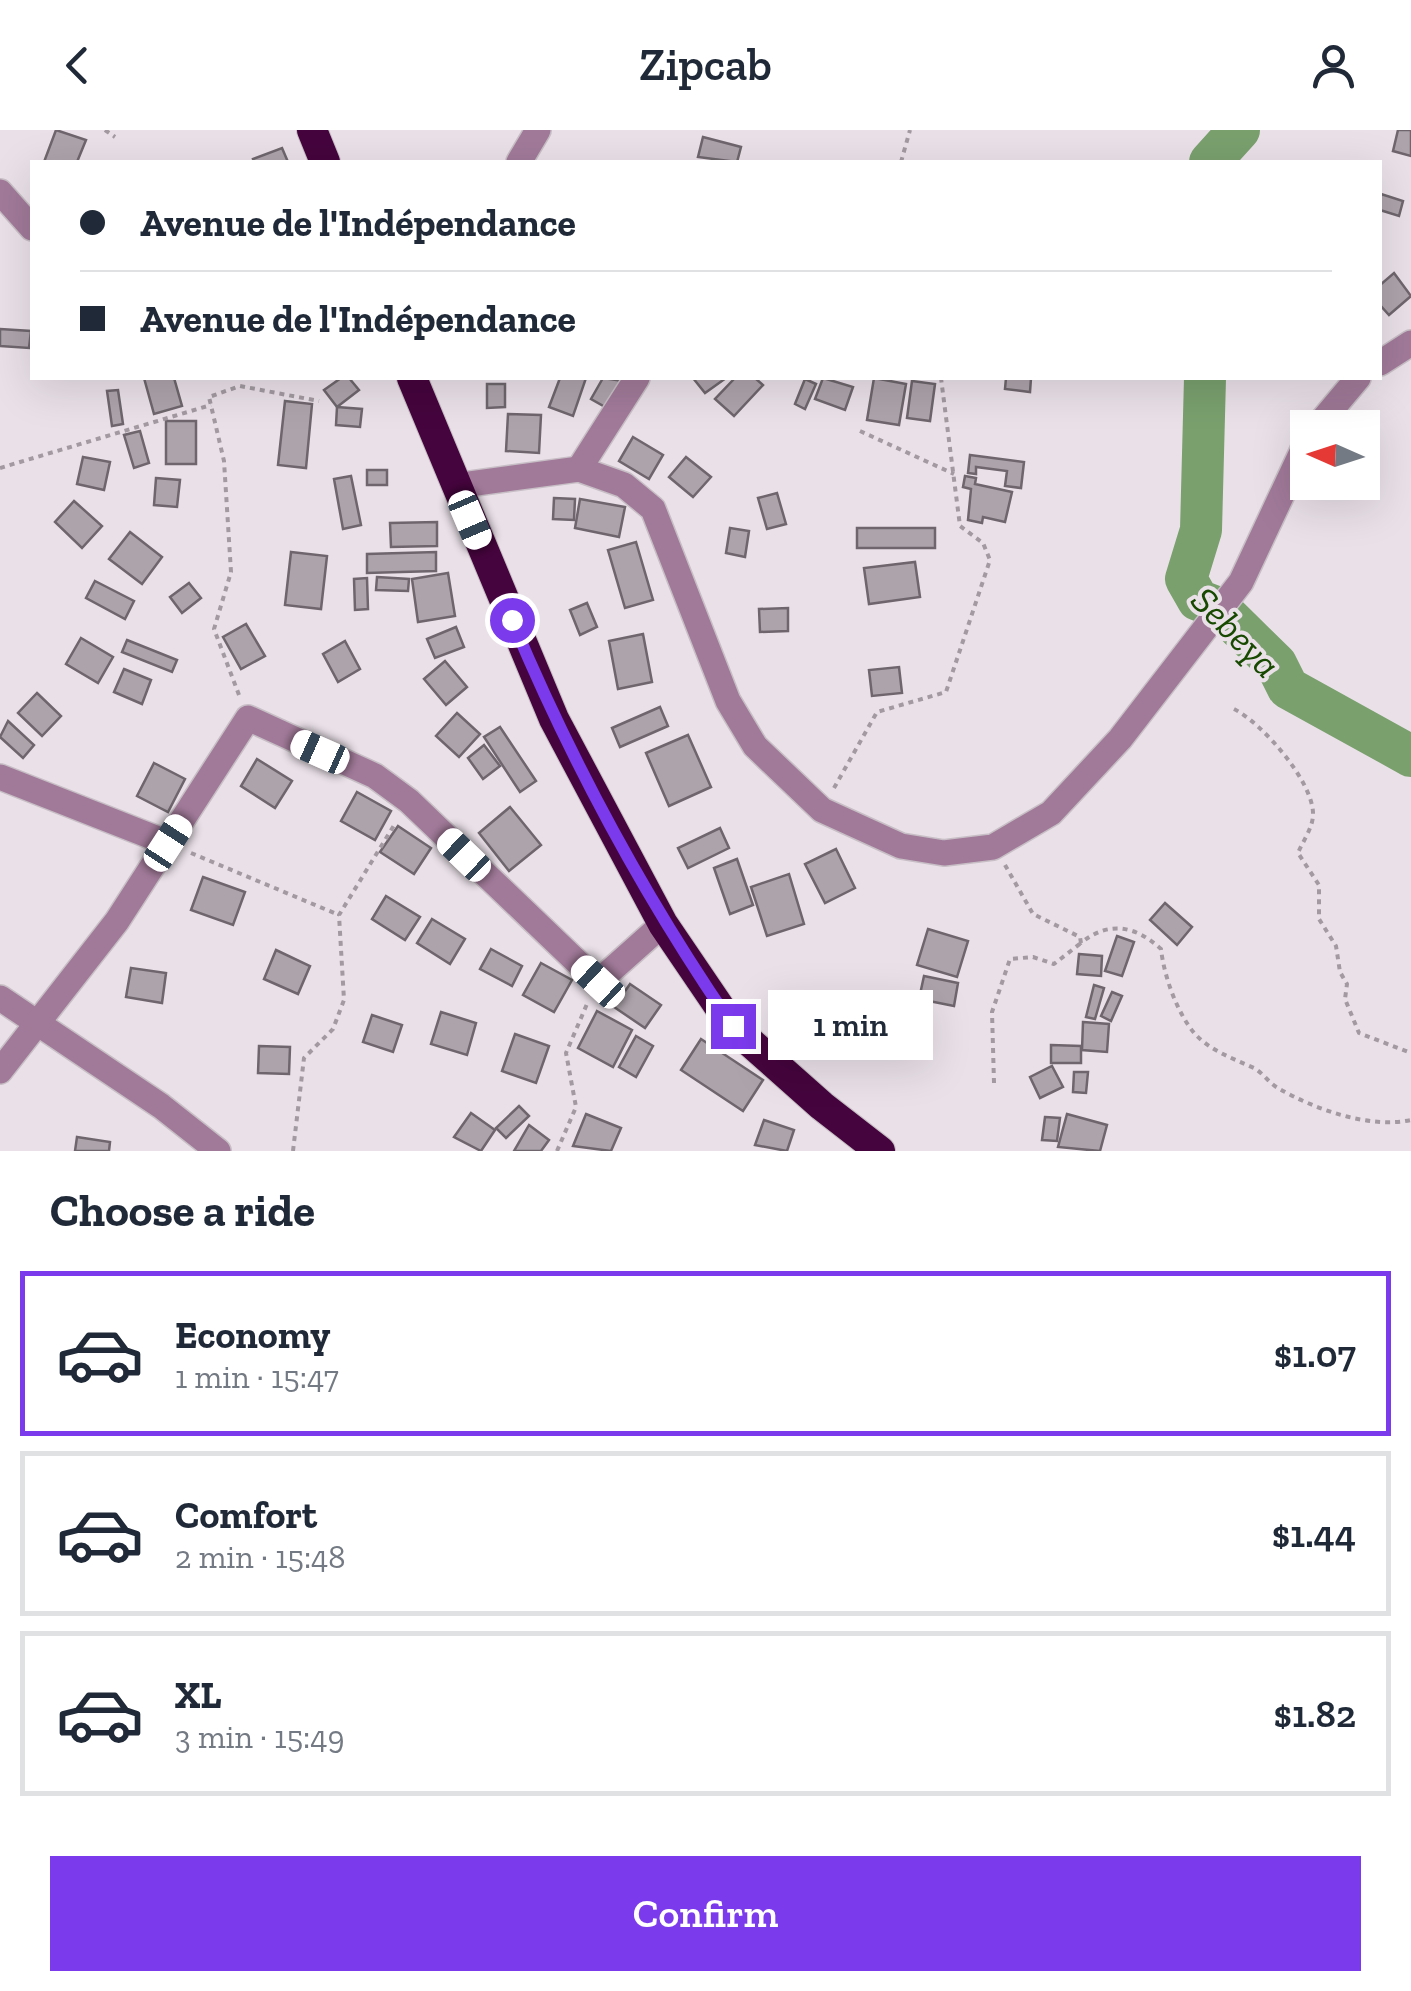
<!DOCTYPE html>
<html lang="en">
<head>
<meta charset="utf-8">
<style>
	body { margin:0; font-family:"Zilla Slab",serif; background:#f6f6f7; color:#1f2937; height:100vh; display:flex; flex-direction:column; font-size:38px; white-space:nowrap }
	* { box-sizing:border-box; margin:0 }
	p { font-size:32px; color:#747a83 }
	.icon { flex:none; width:55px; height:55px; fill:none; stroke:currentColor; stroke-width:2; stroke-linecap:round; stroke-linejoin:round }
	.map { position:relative; height:1021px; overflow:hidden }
	.sheet { display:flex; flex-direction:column; background:#fff; flex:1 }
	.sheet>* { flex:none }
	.banner { position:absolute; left:30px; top:30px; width:1352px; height:220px; border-radius:0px; box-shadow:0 10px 40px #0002; display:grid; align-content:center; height:220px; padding:0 50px; background:#fff }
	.needle { width:65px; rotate:273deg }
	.buttons { position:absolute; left:1290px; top:280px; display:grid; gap:20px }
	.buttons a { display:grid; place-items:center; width:90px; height:90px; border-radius:0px; background:#fff; box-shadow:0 10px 40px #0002; font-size:50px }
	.end { position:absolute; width:45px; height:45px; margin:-22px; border:12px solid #7c3aed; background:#fff; box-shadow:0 0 0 5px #fff }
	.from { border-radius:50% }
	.bubble { position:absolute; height:70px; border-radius:0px; background:#fff; box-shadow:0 10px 40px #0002; font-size:32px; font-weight:600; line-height:70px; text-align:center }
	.car { position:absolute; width:30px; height:60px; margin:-30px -15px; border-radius:12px; box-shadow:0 0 8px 2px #0007; background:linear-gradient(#fff 24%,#345 0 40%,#fff 0 76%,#345 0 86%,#fff 0) }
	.banner b { display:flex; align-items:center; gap:35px; height:95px; font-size:38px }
	.banner b+b { border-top:2px solid #e0e1e3 }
	.banner i { width:25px; height:25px; background:#1f2937 }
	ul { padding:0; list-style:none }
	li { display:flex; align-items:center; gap:30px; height:165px; margin:0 20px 15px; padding:0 30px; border:5px solid #e0e1e3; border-radius:0px }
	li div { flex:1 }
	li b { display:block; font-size:38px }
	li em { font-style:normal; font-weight:600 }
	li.selected { border-color:#7c3aed }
	li>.icon { width:90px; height:90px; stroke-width:1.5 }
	h2 { padding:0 50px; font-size:45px; line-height:120px }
	.cta { display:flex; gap:20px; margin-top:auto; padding:20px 50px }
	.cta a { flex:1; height:115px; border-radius:0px; background:#7c3aed; color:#fff; font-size:40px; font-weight:600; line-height:115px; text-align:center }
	header { display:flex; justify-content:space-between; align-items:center; height:130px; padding:0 50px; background:#fff; font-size:45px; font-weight:600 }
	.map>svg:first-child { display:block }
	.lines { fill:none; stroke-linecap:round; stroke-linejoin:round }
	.river { stroke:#7aa06e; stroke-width:42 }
	.building { fill:#ada4ab; stroke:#6e666c; stroke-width:2.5 }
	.minor-casing { stroke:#c7bfc5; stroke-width:28 }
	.highway-casing { stroke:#c7bfc5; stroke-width:32 }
	.path { stroke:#a29aa0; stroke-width:4; stroke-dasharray:5 5; stroke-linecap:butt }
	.minor { stroke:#a17a99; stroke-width:25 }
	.highway { stroke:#45043d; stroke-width:30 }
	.route { stroke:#7c3aed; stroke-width:12 }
	.labels { text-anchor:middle; stroke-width:8; stroke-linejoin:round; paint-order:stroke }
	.water-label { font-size:38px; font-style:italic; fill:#174900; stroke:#eae1e8 }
</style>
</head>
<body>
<header><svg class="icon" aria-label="back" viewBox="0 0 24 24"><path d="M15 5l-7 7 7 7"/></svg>Zipcab<svg class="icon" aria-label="person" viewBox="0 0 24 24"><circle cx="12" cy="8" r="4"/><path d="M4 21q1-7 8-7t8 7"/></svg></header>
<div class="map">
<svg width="1411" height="1021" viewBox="0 0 1411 1021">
	<rect width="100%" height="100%" fill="#eae1e8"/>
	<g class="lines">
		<!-- river -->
		<g class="river">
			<path d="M1210 32 1239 0"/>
			<path d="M1205 248 1201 400 1186 449 1198 470 1219 478 1276 534 1288 558 1411 626"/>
		</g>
	</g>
	<!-- building -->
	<g class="building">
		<path d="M56 0 86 10 77 32H44Z"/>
		<path d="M1398 0H1411V26L1393 21Z"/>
		<path d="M703 7 741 17 737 32 698 27Z"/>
		<path d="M282 18 288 32H254L253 29Z"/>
		<path d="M1381 64 1403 71 1399 86 1380 80Z"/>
		<path d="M1394 143 1411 166 1389 185 1380 175V155Z"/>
		<path d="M0 199 31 201 29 218 0 216Z"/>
		<path d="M144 248H174L182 276 154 284Z"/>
		<path d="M341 248H349L359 260 337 277 324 260Z"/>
		<path d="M560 248H586L573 286 549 277Z"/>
		<path d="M603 248 623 251 607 278 591 269Z"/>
		<path d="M693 248H726L705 263Z"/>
		<path d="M735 248H755L763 255 734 286 715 269Z"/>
		<path d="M823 248 853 257 845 280 815 269Z"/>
		<path d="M874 248 906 254 899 295 867 290Z"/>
		<path d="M1006 248H1031L1030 262 1005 259Z"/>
		<path d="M805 249 816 254 805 279 795 274Z"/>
		<path d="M912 251 935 254 930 291 907 288Z"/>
		<path d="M487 254H505V277L487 278Z"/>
		<path d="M118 260 123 294 112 296 107 261Z"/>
		<path d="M285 271 312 274 306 338 278 335Z"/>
		<path d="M337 277 362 279 360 297 336 295Z"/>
		<path d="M508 284 541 285 539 323 506 321Z"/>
		<rect x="166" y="291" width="30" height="43"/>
		<path d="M140 301 149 333 134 338 124 305Z"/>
		<path d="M633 307 663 325 649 349 619 331Z"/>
		<path d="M970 325 1024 332 1021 358 1005 356 1007 341 976 337V344L968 343Z"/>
		<path d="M83 327 110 332 104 360 77 354Z"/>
		<path d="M686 327 711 347 693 367 669 347Z"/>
		<rect x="367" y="340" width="20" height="15"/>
		<path d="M351 346 361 395 343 399 334 349Z"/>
		<path d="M965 346 976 348 975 354 1012 362 1005 392 983 387 982 393 968 390 971 359 963 357Z"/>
		<path d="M156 348 180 350 177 377 154 375Z"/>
		<path d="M777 363 786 394 767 399 758 368Z"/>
		<path d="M554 368 575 369 574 390 553 389Z"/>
		<path d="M580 369 625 377 619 407 575 398Z"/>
		<path d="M74 371 102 396 82 418 55 392Z"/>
		<path d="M437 392V416L391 417 390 393Z"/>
		<path d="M730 398 749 401 745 427 726 423Z"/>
		<rect x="857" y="398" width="78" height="20"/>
		<path d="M130 402 162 427 142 454 109 429Z"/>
		<path d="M636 412 653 470 625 478 608 420Z"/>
		<path d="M291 422 327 426 321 479 285 475Z"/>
		<path d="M436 422V441L367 443V424Z"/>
		<path d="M915 432 920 467 869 474 864 438Z"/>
		<path d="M448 443 455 486 418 492 412 449Z"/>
		<path d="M377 447 409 449 408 461 376 460Z"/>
		<path d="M367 448 368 479 355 480 354 449Z"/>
		<path d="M95 451 134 471 125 489 86 468Z"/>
		<path d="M189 453 201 468 182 483 170 467Z"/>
		<path d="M587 473 597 497 580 505 570 480Z"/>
		<path d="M788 478V501L760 502 759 479Z"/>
		<path d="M246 494 265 526 241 539 223 507Z"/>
		<path d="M456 497 464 517 435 528 427 509Z"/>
		<path d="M643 504 652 552 618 559 609 511Z"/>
		<path d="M81 508 113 527 98 553 66 534Z"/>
		<path d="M127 510 177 530 172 542 122 522Z"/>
		<path d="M345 511 360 539 338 552 323 524Z"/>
		<path d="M445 531 467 557 446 575 424 549Z"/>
		<path d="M899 537 902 563 872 566 869 540Z"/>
		<path d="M124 539 151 550 142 574 114 562Z"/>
		<path d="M37 563 61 586 42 606 18 583Z"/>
		<path d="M660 577 668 596 620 617 612 598Z"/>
		<path d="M457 583 480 604 459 627 436 606Z"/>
		<path d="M8 591 34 615 23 628 0 607Z"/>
		<path d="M500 597 536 651 520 662 484 607Z"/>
		<path d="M688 605 711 657 669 676 646 623Z"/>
		<path d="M484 615 500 636 483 649 468 628Z"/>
		<path d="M257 629 292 651 275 678 241 656Z"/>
		<path d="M154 633 185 649 168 682 137 666Z"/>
		<path d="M357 662 391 681 375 710 341 691Z"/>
		<path d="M510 677 541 715 509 741 479 703Z"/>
		<path d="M398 696 431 718 414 744 380 722Z"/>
		<path d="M720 698 729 718 688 738 678 718Z"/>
		<path d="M836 719 855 758 825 773 805 734Z"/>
		<path d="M737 729 753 775 730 784 714 738Z"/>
		<path d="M789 744 804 794 767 806 751 757Z"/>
		<path d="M203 747 245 762 233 795 191 780Z"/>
		<path d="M386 766 420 787 405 810 372 789Z"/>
		<path d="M1165 773 1192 797 1177 815 1150 790Z"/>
		<path d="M432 789 465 809 450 834 417 813Z"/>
		<path d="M928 799 968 811 957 847 917 835Z"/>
		<path d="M1117 806 1134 812 1122 846 1105 841Z"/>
		<path d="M491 819 522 836 512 856 480 839Z"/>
		<path d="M276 820 310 836 298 864 264 849Z"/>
		<path d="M1079 824 1102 826 1101 846 1077 844Z"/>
		<path d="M541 833 572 850 554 882 523 865Z"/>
		<path d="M131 838 166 843 162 873 126 867Z"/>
		<path d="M924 846 958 853 954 876 919 869Z"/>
		<path d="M630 854 661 875 645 898 614 877Z"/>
		<path d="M1094 855 1104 858 1095 889 1086 887Z"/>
		<path d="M1112 862 1122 866 1111 891 1101 886Z"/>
		<path d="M597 881 632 900 613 937 578 918Z"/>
		<path d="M441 882 476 893 467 925 431 914Z"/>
		<path d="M372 885 402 895 393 922 363 912Z"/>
		<path d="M1083 892 1109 894 1107 922 1082 920Z"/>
		<path d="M515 904 549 916 536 953 502 941Z"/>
		<path d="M636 906 653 916 636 947 619 937Z"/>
		<path d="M701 909 763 950 743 981 681 940Z"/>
		<path d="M1051 915 1081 916V933H1051Z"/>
		<path d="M259 916 290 917 289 944 258 943Z"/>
		<path d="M1052 936 1063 957 1040 968 1030 947Z"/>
		<path d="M1074 942H1088L1086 963 1073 962Z"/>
		<path d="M519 976 529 986 506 1008 496 998Z"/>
		<path d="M471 983 495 1000 481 1021 454 1007Z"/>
		<path d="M586 984 621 998 611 1021 573 1016Z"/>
		<path d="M1067 984 1107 995 1100 1021 1058 1017Z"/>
		<path d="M1045 987 1060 988 1057 1011 1042 1010Z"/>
		<path d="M764 990 794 1000 787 1021 755 1015Z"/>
		<path d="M529 995 549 1010 541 1021H514Z"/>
		<path d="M77 1007 110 1012 109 1021H75Z"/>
	</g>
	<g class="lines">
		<defs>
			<g id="minor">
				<path d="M519 32 538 0"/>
				<path d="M0 62 32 98"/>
				<path d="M1380 233 1411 213"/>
				<path d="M1316 298 1358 248"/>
				<path d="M579 339 637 248"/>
				<path d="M455 356 579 339 624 355 653 379 728 571 755 616 822 680 901 716 944 723 993 717 1051 683 1120 609 1241 452 1308 309"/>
				<path d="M0 647 168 713"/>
				<path d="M0 868 161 976 218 1021"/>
				<path d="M0 941 117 791 248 588 375 646 409 671 598 852 663 794"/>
			</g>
			<g id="highway">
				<path d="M312 0 325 32"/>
				<path d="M412 248 554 589 663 794 733 897 822 976 880 1021"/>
			</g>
		</defs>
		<!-- minor casing -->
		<use href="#minor" class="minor-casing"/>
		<!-- highway casing -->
		<use href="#highway" class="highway-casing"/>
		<!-- path -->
		<g class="path">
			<path d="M105 0 115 7"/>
			<path d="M901 32 910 0"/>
			<path d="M860 301 954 344"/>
			<path d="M0 338 211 275"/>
			<path d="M239 565 214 499 231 442 224 331 209 267 240 256 319 271"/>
			<path d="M1234 579C1262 593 1315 653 1313 686 1312 699 1303 711 1298 723L1319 755V789L1336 816 1340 842 1347 854 1345 869 1359 903 1411 923"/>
			<path d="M834 658 877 582 946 562 990 430 983 413 960 396 941 248"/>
			<path d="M191 723 339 785"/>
			<path d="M1005 735 1033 784 1080 807 1081 813C1109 790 1136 796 1161 819 1164 846 1177 883 1195 904 1211 921 1232 928 1254 938 1263 943 1269 953 1278 958 1314 979 1369 999 1411 990"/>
			<path d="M994 953 992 882 1010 829 1033 827 1054 834 1081 813"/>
			<path d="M293 1021 304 928 333 899 344 870 339 785 396 692"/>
			<path d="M557 1021 576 977 566 923 587 874"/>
		</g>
		<!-- minor -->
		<use href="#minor" class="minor"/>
		<!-- highway -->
		<use href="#highway" class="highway"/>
	</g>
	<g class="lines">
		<!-- route -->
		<path class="route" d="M512 490C572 633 645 768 733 896"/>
	</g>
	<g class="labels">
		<!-- water labels -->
		<g class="water-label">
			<text transform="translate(1236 502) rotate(46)" y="13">Sebeya</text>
		</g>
	</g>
</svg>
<div class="buttons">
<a><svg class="needle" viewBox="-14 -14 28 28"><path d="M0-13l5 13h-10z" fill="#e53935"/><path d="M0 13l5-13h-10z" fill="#747a83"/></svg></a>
</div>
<i class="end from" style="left:512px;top:490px"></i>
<i class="end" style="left:733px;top:896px"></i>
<div class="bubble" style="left:768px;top:860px;width:165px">1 min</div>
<i class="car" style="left:470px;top:390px;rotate:157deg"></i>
<i class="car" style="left:320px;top:622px;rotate:294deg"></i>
<i class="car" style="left:168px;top:713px;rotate:33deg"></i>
<i class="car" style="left:464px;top:725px;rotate:314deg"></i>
<i class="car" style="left:598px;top:852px;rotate:313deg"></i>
<div class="banner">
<b><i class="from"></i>Avenue de l'Indépendance</b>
<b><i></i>Avenue de l'Indépendance</b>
</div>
</div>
<section class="sheet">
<h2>Choose a ride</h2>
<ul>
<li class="selected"><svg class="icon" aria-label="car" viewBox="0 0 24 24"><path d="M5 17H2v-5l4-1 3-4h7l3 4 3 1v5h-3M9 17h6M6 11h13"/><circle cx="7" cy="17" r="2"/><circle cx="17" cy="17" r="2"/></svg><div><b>Economy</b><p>1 min · 15:47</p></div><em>$1.07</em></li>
<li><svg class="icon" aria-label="car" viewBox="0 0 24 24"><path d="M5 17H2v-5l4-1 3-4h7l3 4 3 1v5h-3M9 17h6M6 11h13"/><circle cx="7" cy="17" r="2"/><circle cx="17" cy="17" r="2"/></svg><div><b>Comfort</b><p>2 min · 15:48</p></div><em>$1.44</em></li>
<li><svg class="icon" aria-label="car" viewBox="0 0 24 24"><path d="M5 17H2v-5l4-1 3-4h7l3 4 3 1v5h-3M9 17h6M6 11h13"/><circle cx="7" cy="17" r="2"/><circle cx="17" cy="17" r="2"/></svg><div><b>XL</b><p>3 min · 15:49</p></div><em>$1.82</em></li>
</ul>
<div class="cta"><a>Confirm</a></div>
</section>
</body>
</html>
